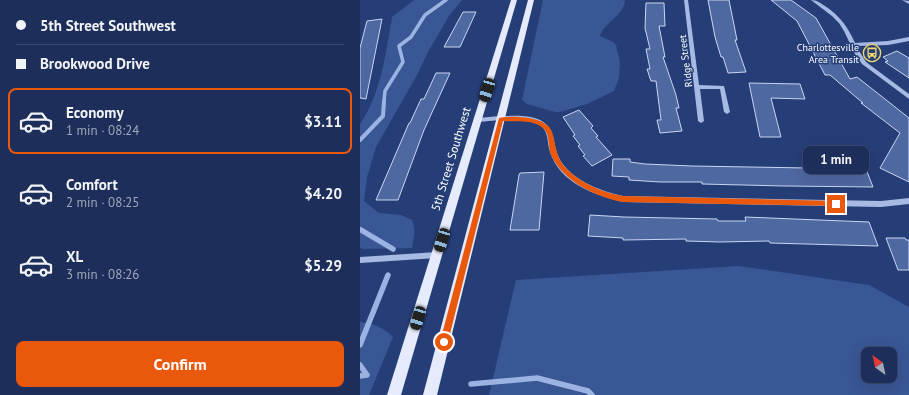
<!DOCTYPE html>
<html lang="en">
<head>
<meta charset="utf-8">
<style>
	body { margin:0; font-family:"PT Sans",sans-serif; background:#293a62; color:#f1f3f6; height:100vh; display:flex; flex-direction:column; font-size:15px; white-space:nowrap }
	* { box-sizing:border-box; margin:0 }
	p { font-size:13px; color:#a0a8ba }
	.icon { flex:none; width:22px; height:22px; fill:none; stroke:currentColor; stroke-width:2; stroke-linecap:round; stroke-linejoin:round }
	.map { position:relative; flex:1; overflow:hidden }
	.details { display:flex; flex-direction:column; background:#1c2e59; width:360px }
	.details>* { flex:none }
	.top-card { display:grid; align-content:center; height:88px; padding:0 16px; background:#1c2e59 }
	.needle { width:26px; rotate:327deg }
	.fabs { position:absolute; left:501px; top:347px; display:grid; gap:8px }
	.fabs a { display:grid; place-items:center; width:36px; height:36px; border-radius:8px; background:#1c2e59; box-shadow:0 4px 16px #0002,0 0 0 1px #3a4a6f; font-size:20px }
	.end { position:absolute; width:18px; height:18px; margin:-9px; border:5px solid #ea580c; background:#fff; box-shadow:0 0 0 2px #fff }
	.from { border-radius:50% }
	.bubble { position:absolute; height:28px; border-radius:8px; background:#1c2e59; box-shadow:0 4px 16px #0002,0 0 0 1px #3a4a6f; font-size:13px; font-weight:700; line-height:28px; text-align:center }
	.car { position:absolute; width:12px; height:24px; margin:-12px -6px; border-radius:5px; box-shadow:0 0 3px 1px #0007; background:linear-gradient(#222 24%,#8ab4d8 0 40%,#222 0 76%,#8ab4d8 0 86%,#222 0) }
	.top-card b { display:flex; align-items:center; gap:14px; height:38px; font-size:15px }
	.top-card b+b { border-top:1px solid #3a4a6f }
	.top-card i { width:10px; height:10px; background:#f1f3f6 }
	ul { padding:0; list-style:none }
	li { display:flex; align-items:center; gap:12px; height:66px; margin:0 8px 6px; padding:0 8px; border:2px solid transparent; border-radius:8px }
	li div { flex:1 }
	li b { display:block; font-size:15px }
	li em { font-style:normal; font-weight:700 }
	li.active { border-color:#ea580c }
	li>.icon { width:36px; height:36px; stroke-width:1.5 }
	.primary-button { display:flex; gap:8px; margin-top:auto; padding:8px 16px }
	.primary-button a { flex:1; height:46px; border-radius:8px; background:#ea580c; color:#fff; font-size:16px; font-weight:700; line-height:46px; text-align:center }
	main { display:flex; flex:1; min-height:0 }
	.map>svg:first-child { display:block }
	.green { fill:#395695; fill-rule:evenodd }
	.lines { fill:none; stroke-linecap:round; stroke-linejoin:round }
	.stream-far2 { stroke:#9bb3e3; stroke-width:3.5 }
	.stream-far1 { stroke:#9bb3e3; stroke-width:4 }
	.stream { stroke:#9bb3e3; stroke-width:5.5 }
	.building { fill:#4e68a1; stroke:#c9d6f2 }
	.minor { fill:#a7bae3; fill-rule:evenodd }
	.major { fill:#e6ebfc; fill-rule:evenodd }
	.route { fill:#ea580c }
	.labels { text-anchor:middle; stroke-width:3; stroke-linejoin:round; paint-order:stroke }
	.far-poi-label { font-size:10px; fill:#fff; stroke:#253e77; text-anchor:end }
	.far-street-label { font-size:10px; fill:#fff; stroke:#253e77 }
	.street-label { font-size:12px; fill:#fff; stroke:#253e77 }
</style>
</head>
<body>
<main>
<section class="details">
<div class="top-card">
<b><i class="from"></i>5th Street Southwest</b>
<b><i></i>Brookwood Drive</b>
</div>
<ul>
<li class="active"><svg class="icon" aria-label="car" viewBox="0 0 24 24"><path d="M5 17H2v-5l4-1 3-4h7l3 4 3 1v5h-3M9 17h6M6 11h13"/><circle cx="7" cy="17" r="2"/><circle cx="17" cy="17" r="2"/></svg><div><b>Economy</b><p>1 min · 08:24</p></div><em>$3.11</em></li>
<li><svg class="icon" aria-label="car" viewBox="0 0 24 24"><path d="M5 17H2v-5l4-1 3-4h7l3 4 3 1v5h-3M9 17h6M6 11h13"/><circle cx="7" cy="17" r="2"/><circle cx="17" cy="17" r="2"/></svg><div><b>Comfort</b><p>2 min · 08:25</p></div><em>$4.20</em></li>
<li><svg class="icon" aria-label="car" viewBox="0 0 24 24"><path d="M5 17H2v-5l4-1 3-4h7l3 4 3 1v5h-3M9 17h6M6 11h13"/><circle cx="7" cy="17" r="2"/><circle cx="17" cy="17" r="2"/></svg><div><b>XL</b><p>3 min · 08:26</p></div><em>$5.29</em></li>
</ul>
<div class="primary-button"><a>Confirm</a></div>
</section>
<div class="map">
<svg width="549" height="395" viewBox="0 0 549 395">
	<rect width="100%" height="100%" fill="#253e77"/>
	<!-- green -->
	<g class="green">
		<path d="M54 0H102L89 16 68 52 57 75 16 147 7 177 4 201 19 213 41 215 52 220C56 229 54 238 52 248L2 249 0 247V124C21 94 26 52 32 17Z"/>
		<path d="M183 0H265C264 16 244 22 240 36L253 42 256 45 260 62 259 78 254 91 227 104 200 112H195L167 104 162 100Z"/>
		<path d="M379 266 509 285 549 307V395H129L156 280ZM508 354H530V376H508Z"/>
		<path d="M0 322C14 324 23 327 33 337L9 395H0Z"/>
	</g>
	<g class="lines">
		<!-- stream-far2 -->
		<path class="stream-far2" d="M24 102 25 91 43 62 39 46 51 37 65 15 86 0"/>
		<!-- stream-far1 -->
		<g class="stream-far1">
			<path d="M0 140 23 116 24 101"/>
			<path d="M0 229 3 231"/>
		</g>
		<!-- stream -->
		<g class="stream">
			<path d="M1 230 33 249"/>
			<path d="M0 345 28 275"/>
			<path d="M0 365 7 375 0 376"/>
			<path d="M111 384 177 378 228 391 232 395"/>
		</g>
	</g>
	<!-- building -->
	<g class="building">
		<path d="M348 0H369L377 40H375L386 72 368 73 363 57H361L355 37Z"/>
		<path d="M411 0H431L456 18 490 79 497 77 549 118V182L520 168 540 133 501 103H503L470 75H465L437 21Z"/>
		<path d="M286 3H304L305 26H299L305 57H303L316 95 319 108H316L322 131 300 133 297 120H301L296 81H291L287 69H290L286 49H290L285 28Z"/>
		<path d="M103 12H116L100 47H84Z"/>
		<path d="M22 19 6 99 0 98V48L7 21Z"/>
		<path d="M537 51 549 58V78L525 62 528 61 523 57Z"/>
		<path d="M76 73H90L64 130 38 200H16L49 123H50L61 99H64Z"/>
		<path d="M389 83 440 84 445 99 411 98 421 137H400Z"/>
		<path d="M219 110 233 126 231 128 238 136 236 137 252 155 232 166 223 156 225 155 218 146 220 145 213 136 215 135 203 117Z"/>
		<path d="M253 159H270V162L285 164 332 166 506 169 513 187 424 186 342 184V182H300L269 180V177L252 176Z"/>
		<path d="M184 172 179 230H150L159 175 160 173Z"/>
		<path d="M230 215 264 217 357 219 358 221H386L385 217 509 222 518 246 410 243 409 241 360 242 326 241V239L263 240V238L228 236Z"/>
		<path d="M526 238H545L546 240H549V270H538Z"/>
	</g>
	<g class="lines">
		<!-- minor -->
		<g class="minor">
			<path d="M324 0H328L339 85 364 86 370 112 367 114 364 112 360 89H340L344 121 341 123 338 121Z"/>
			<path d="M451 0C457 0 460 3 465 6 480 16 488 27 495 43L528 41 549 37V41L528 45 496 46 506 62 549 94V99L502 64 495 54 484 31 479 23 472 16Z"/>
			<path d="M542 0 549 1V4Z"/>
			<path d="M140 116C159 116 187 113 193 136 195 145 196 154 202 163 216 182 241 191 263 196L521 201 549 198V204L521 207 263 202C234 195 200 183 190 152 187 144 189 132 181 126 168 115 135 121 118 122L115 120 118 118Z"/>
			<path d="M77 252 80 253 81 255 80 257 77 258 0 263V257Z"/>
		</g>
		<!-- major -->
		<g class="major">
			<path d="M151 0H157L41 395H27Z"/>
			<path d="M168 0H174L77 395H63Z"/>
		</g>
	</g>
	<!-- route -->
	<path class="route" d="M139 118C152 115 187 116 192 132 196 144 195 155 204 166 218 182 243 193 263 196L476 201 479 204 476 206 263 202C236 197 204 182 191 155 188 148 190 134 184 129 175 119 156 122 143 121L88 342 84 346 80 342Z"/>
	<!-- icons -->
	<defs>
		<symbol id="bus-ring" viewBox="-11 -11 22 22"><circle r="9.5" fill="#253e77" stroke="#ecd86c" stroke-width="1.5"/><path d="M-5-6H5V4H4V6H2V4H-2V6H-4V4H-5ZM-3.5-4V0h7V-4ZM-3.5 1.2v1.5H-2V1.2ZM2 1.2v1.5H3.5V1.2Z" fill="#ecd86c"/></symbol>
	</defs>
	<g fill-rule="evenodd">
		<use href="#bus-ring" x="502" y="43" width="20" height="20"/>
	</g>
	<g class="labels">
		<!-- far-poi labels -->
		<g class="far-poi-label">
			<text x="499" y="51">Charlottesville<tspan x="499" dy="12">Area Transit</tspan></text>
		</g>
		<!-- far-street labels -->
		<g class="far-street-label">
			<text transform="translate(325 61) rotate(-97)" y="4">Ridge Street</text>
		</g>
		<!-- street labels -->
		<g class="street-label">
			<text transform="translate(91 159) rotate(-73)" y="4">5th Street Southwest</text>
		</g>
	</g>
</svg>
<div class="fabs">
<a><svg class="needle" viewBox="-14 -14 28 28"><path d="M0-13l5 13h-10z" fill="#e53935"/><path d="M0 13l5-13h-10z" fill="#a0a8ba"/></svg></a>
</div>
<i class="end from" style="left:84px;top:342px"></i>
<i class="end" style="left:476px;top:204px"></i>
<div class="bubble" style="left:443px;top:146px;width:66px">1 min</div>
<i class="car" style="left:127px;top:90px;rotate:197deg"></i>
<i class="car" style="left:82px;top:240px;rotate:197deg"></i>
<i class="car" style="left:58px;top:318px;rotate:196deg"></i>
</div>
</main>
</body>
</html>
